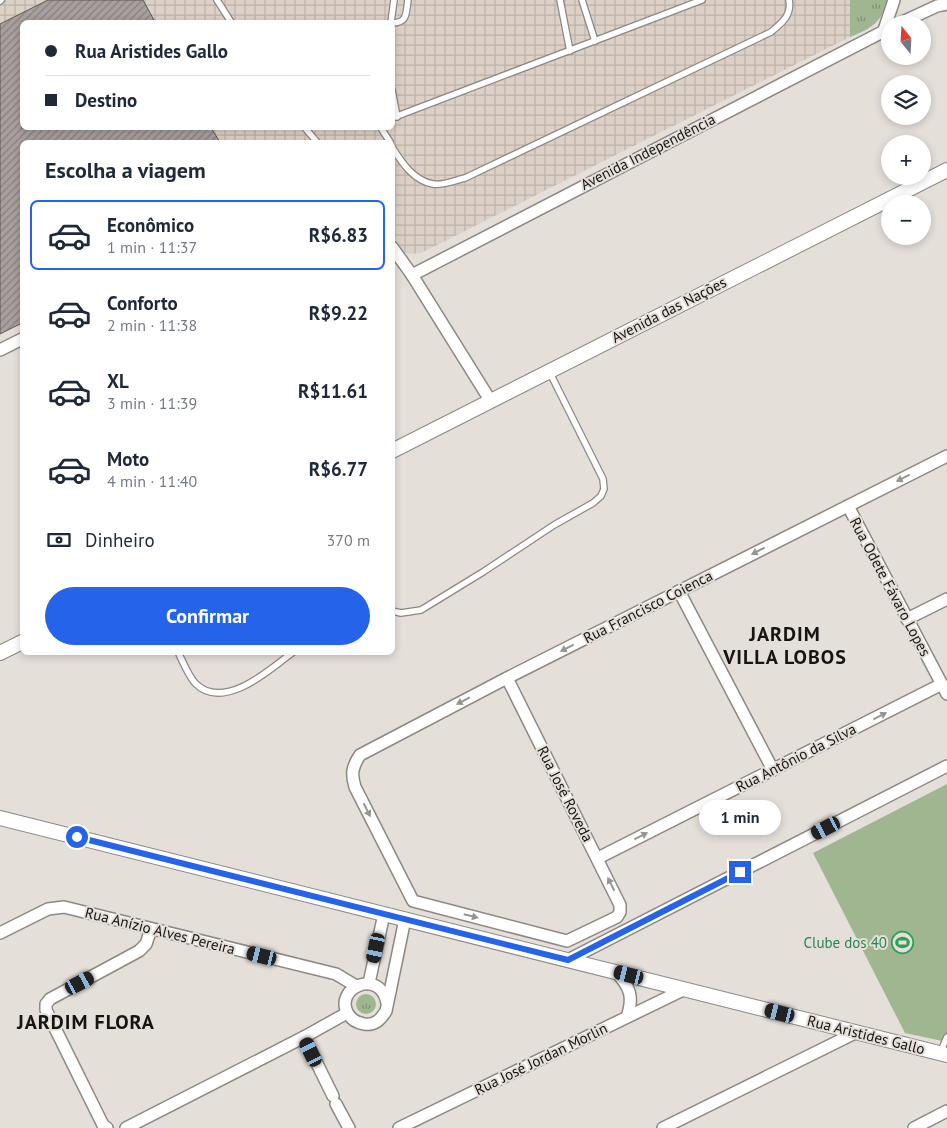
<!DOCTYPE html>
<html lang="pt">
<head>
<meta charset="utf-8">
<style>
	body { margin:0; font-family:"PT Sans",sans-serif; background:#f6f6f7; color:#1f2937; height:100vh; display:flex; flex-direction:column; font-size:19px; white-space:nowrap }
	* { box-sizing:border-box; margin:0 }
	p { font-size:16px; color:#747a83 }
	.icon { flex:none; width:28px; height:28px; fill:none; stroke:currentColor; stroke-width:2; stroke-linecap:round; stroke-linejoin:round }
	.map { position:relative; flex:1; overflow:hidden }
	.details { position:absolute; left:20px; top:140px; width:375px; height:515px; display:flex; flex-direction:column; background:#fff; border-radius:8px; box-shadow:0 2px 8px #0003 }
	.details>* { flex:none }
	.top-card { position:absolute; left:20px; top:20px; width:375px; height:110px; border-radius:8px; box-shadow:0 2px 8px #0003; display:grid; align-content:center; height:110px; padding:0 25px; background:#fff }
	.needle { width:32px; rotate:342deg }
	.buttons { position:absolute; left:881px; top:15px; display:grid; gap:10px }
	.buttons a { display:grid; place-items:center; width:50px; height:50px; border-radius:50%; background:#fff; box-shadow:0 2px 8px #0003; font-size:25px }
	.end { position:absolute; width:22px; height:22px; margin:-11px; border:6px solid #2563eb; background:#fff; box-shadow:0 0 0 2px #fff }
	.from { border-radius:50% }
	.bubble { position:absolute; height:35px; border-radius:18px; background:#fff; box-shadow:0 2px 8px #0003; font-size:16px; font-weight:600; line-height:35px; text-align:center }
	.car { position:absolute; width:15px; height:30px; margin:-15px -8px; border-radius:6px; box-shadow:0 0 4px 1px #0007; background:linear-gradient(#222 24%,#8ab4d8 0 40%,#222 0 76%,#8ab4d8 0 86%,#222 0) }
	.top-card b { display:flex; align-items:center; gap:18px; height:48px; font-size:19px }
	.top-card b+b { border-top:1px solid #e0e1e3 }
	.top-card i { width:12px; height:12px; background:#1f2937 }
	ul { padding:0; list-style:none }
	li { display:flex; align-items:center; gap:15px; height:70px; margin:0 10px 8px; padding:0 15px; border:2px solid transparent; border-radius:8px }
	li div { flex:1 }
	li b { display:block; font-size:19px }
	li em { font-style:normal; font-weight:600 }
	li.on { border-color:#2563eb }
	li>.icon { width:45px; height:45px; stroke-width:1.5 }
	h2 { padding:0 25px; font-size:22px; line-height:60px }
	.pay { display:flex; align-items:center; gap:12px; height:55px; padding:0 25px; font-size:19px }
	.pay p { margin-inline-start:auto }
	.primary-button { display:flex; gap:10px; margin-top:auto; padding:10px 25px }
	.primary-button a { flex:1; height:58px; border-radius:30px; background:#2563eb; color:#fff; font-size:20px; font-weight:600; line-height:58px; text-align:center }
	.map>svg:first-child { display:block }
	.industrial { fill:url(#industrial-grid); fill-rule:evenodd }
	.grass { fill:url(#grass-tufts) }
	.park { fill:#9fb691 }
	.building { fill:url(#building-hatch); stroke:#5e5755 }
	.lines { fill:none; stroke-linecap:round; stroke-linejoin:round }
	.service-casing { stroke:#8d8883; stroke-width:8 }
	.minor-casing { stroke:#8d8883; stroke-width:14 }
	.tertiary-casing { stroke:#8d8883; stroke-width:16 }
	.secondary-casing { stroke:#8d8883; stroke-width:18 }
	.service { stroke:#fff; stroke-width:5.5 }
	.minor { stroke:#fff; stroke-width:11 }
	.tertiary { stroke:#fff; stroke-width:14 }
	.secondary { stroke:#fff; stroke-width:15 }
	.oneway { fill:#969594 }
	.route { stroke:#2563eb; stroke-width:6 }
	.labels { text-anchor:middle; stroke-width:4; stroke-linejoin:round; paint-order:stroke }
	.street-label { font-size:15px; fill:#161412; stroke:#e5dfda }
	.leisure-label { font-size:15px; fill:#27864d; stroke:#e5dfda; text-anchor:end }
	.district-label { font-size:20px; font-weight:bold; letter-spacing:1px; fill:#161412; stroke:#e5dfda }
</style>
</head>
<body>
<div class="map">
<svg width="947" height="1128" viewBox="0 0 947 1128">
	<defs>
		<pattern id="industrial-grid" width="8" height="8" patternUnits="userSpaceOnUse" patternTransform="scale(1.25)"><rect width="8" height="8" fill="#ddd1c7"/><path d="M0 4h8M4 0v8" fill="none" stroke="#bdb3aa"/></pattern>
		<pattern id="grass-tufts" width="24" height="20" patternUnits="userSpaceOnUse" patternTransform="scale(1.25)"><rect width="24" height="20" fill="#9fb691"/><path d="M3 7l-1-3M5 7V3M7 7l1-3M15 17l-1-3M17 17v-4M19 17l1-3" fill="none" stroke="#819375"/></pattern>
		<pattern id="building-hatch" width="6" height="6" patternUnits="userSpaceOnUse" patternTransform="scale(1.25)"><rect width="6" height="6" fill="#a8a09e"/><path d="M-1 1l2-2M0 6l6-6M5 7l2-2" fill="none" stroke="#88817f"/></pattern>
	</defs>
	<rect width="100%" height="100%" fill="#e5dfda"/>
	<!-- industrial -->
	<path class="industrial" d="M0 0H850V37L421 253 410 254 403 252 393 235 392 142H22V323L0 334ZM22 22H392V128H22Z"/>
	<!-- grass -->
	<g class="grass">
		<path d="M850 0H887C882 23 870 29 850 37Z"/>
		<circle cx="366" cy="1004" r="10"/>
	</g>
	<!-- park -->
	<path class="park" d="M947 784V1042L905 1033 813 853Z"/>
	<!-- building -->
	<path class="building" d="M48 0H143L155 22H22V128H211L220 142H22V323L0 334V24Z"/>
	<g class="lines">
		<defs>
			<g id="service">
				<path d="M217 0 231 22"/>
				<path d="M560 0 570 51"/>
				<path d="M582 0 595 41"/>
				<path d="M0 1 1 0"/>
				<path d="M391 22 394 0"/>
				<path d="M392 23C408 23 406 12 408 0"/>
				<path d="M392 90 397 117"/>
				<path d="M392 118 702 0"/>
				<path d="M305 128 317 142"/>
				<path d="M381 128 390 142"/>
				<path d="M392 147C402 163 414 181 433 184 442 186 456 180 465 178L771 32C782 23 792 15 789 0"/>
				<path d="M392 611 401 613 421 610 483 572 554 525 593 503 601 496 604 489 603 479 549 371"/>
				<path d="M178 652C183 662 188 675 195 683 223 712 270 670 293 652"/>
				<path d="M940 1053 947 1037"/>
			</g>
			<g id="minor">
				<path d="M898 24 937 6 947 4"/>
				<path d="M884 30 894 0"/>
				<path d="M392 247 412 275 490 400"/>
				<path d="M412 275 890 28"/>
				<path d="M0 350 22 339"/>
				<path d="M848 506 947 694"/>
				<path d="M679 591 773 770"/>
				<path d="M907 619 947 599"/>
				<path d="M507 678 620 905V912L617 917 567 941 413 901 355 787C351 774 352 767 360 755L507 678 947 456"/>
				<path d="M598 858 942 684"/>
				<path d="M0 933 48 909 64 907 336 974 356 986"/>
				<path d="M568 960 947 766"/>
				<path d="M616 972C630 987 634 997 627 1017"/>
				<path d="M369 983 384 914"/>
				<path d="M387 1003C380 967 333 988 348 1014 352 1020 358 1023 364 1024 375 1026 381 1019 386 1011L405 919"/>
				<path d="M304 1037 333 1096"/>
				<path d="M336 1104 349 1128"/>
				<path d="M107 1128 103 1125 46 1010V1004L50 999 139 951 146 944 151 929"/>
				<path d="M126 1128 304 1037 347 1013"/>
				<path d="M399 1128 683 990"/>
				<path d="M663 1128 857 1032"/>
				<path d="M914 1128 947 1111"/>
			</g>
			<g id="tertiary">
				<path d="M392 451 947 170"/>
				<path d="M0 653 22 642"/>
				<path d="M0 818 947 1055"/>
			</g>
			<path id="secondary" d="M946 0H947"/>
		</defs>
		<!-- service casing -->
		<use href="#service" class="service-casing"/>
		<!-- minor casing -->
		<use href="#minor" class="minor-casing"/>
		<!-- tertiary casing -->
		<use href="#tertiary" class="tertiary-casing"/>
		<!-- secondary casing -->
		<use href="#secondary" class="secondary-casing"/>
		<!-- service -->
		<use href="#service" class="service"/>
		<!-- minor -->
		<use href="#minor" class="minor"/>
		<!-- tertiary -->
		<use href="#tertiary" class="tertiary"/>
		<!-- secondary -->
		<use href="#secondary" class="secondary"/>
	</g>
	<!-- one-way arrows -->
	<defs><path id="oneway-solid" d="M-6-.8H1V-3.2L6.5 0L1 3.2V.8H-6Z" transform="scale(1.25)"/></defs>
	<g class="oneway">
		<use href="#oneway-solid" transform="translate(903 478) rotate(153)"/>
		<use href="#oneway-solid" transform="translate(758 551) rotate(153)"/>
		<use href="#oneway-solid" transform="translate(567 648) rotate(153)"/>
		<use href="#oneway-solid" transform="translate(463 701) rotate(152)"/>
		<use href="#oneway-solid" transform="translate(880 716) rotate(-27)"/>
		<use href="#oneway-solid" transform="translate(367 810) rotate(63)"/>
		<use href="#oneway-solid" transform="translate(641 836) rotate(-27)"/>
		<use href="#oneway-solid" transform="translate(611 884) rotate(-117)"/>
		<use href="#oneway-solid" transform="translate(471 916) rotate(14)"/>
	</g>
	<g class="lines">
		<!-- route -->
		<path class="route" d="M77 837 568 960 740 872"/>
	</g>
	<!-- icons -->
	<defs>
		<symbol id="stadium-ring" viewBox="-11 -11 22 22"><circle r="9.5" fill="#e5dfda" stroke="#2e9e5b" stroke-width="1.5"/><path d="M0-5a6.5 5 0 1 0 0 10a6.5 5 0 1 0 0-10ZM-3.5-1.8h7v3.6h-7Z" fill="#2e9e5b"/></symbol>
	</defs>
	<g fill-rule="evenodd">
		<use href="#stadium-ring" x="890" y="930" width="25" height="25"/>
	</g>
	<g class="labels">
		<!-- street labels -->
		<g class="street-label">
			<text transform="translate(648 152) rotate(-27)" y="5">Avenida Independência</text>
			<text transform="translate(669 310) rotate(-27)" y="5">Avenida das Nações</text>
			<text transform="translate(890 587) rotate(62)" y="5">Rua Odete Fávaro Lopes</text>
			<text transform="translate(648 607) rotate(-27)" y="5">Rua Francisco Coienca</text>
			<text transform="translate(796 758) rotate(-27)" y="5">Rua Antônio da Silva</text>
			<text transform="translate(565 794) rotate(63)" y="5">Rua José Roveda</text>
			<text transform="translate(160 931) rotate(14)" y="5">Rua Anízio Alves Pereira</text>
			<text transform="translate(866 1035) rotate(14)" y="5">Rua Aristides Gallo</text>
			<text transform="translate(541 1059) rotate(-26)" y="5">Rua José Jordan Morlin</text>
		</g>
		<!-- leisure labels -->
		<g class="leisure-label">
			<text x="887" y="948">Clube dos 40</text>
		</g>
		<!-- district labels -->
		<g class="district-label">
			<text x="785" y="641">JARDIM<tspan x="785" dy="23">VILLA LOBOS</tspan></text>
			<text x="86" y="1029">JARDIM FLORA</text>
		</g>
	</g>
</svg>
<div class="buttons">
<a><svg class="needle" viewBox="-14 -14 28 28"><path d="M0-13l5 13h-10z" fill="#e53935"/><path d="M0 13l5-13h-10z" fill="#747a83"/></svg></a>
<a><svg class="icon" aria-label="layers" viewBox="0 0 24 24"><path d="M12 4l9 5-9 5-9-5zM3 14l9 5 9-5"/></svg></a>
<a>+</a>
<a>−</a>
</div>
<i class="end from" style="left:77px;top:837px"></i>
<i class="end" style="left:740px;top:872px"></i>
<div class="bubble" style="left:699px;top:800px;width:82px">1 min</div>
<i class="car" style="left:826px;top:828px;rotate:243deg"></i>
<i class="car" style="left:376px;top:948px;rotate:192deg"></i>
<i class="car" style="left:262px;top:956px;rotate:284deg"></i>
<i class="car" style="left:629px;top:975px;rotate:284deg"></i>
<i class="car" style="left:80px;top:983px;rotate:62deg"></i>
<i class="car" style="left:780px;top:1013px;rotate:284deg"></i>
<i class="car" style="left:311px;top:1052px;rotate:334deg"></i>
<div class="top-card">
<b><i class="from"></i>Rua Aristides Gallo</b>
<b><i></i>Destino</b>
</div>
<section class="details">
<h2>Escolha a viagem</h2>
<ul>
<li class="on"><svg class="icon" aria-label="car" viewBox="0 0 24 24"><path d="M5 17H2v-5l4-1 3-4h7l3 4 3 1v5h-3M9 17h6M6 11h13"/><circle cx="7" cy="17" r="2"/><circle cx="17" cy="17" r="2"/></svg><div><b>Econômico</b><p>1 min · 11:37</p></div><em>R$6.83</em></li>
<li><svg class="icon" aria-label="car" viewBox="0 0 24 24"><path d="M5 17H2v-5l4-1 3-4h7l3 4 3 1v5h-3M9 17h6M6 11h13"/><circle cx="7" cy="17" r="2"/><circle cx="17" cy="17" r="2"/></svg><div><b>Conforto</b><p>2 min · 11:38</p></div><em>R$9.22</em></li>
<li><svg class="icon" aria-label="car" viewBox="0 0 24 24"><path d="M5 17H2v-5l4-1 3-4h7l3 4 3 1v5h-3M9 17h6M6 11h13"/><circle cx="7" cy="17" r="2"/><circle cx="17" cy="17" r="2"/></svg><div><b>XL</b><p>3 min · 11:39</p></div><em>R$11.61</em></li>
<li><svg class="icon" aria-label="car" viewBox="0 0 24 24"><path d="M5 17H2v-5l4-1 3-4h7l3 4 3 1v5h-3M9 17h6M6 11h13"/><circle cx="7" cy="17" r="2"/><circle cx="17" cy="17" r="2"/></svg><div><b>Moto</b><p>4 min · 11:40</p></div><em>R$6.77</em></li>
</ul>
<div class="pay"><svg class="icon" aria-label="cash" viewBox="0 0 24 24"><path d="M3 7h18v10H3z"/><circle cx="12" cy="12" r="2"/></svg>Dinheiro<p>370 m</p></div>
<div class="primary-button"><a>Confirmar</a></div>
</section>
</div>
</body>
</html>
